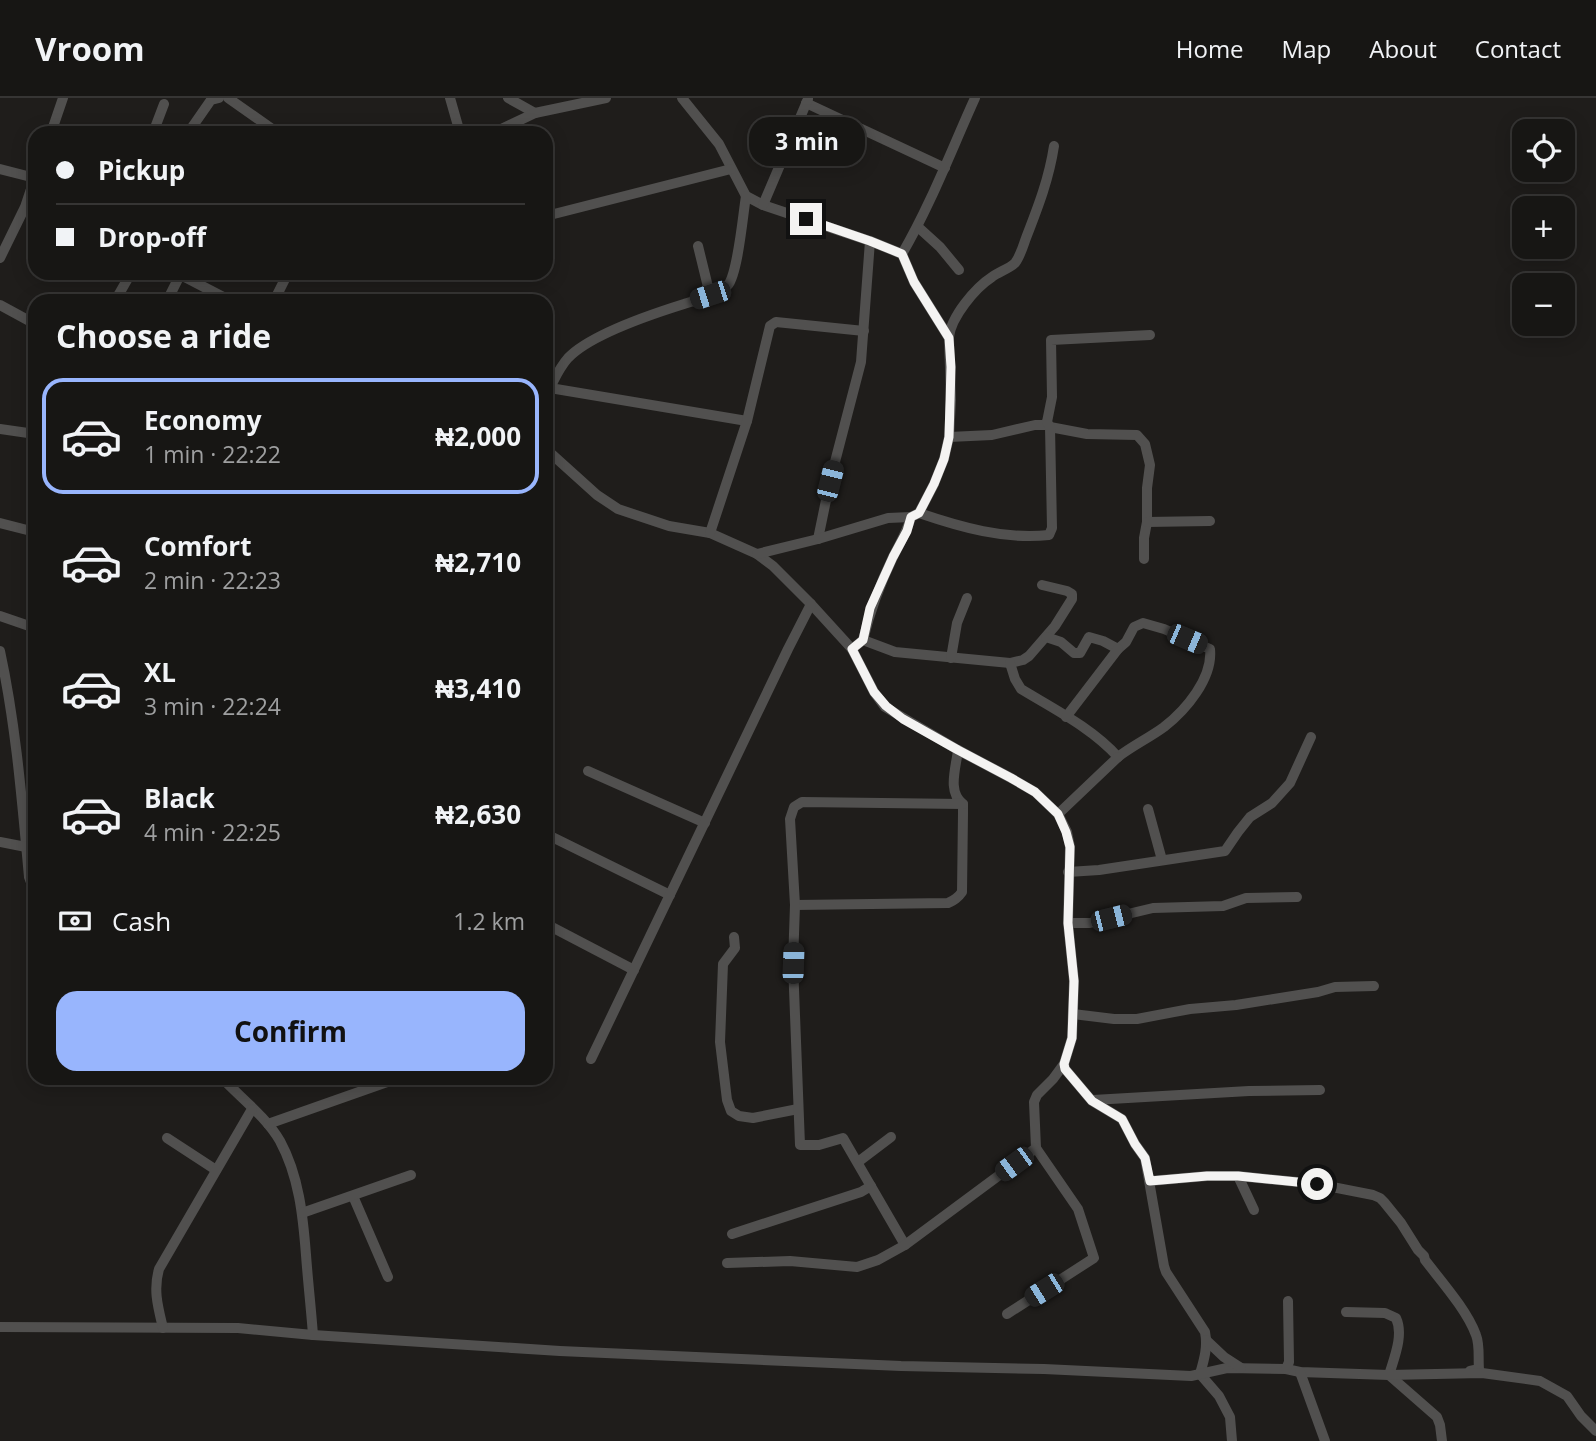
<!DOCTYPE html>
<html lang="en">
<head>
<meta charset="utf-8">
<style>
	body { margin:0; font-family:"Open Sans",sans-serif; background:#242322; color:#f1f3f6; height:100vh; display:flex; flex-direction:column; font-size:26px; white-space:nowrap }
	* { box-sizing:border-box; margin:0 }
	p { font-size:23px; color:#9e9fa0 }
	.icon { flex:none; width:38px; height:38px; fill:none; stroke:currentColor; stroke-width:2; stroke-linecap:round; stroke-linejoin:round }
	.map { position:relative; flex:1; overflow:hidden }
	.panel { position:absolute; left:28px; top:196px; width:525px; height:791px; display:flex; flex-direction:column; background:#171614; border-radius:21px; box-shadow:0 4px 18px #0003,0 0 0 2px #363534 }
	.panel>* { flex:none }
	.hud { position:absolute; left:28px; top:28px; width:525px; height:154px; border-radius:21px; box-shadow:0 4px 18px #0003,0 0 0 2px #363534; display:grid; align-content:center; height:154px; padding:0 28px; background:#171614 }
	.fabs { position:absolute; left:1512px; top:21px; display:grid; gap:14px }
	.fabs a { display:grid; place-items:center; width:63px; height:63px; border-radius:14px; background:#171614; box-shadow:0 4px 18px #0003,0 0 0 2px #363534; font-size:35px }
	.end { position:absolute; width:32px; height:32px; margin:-16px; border:9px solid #f4f3f2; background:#111; box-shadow:0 0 0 4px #111 }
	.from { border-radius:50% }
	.bubble { position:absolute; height:49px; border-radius:21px; background:#171614; box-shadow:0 4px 18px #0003,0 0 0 2px #363534; font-size:23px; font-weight:700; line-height:49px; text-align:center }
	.car { position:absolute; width:21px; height:42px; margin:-21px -10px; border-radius:9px; box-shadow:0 0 5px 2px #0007; background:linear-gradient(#222 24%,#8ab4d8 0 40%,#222 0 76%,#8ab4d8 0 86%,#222 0) }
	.hud b { display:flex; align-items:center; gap:24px; height:66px; font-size:26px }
	.hud b+b { border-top:2px solid #363534 }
	.hud i { width:18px; height:18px; background:#f1f3f6 }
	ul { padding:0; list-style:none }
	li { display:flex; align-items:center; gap:21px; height:116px; margin:0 14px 10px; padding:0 14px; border:4px solid transparent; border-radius:21px }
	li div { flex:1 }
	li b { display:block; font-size:26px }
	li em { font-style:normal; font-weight:700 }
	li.active { border-color:#98b5fd }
	li>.icon { width:63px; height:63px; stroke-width:1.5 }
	h2 { padding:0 28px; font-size:32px; line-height:84px }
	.pay { display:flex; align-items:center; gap:18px; height:77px; padding:0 28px; font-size:26px }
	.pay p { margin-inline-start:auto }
	.button { display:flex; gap:14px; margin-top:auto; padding:14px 28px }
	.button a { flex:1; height:80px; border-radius:21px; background:#98b5fd; color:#111; font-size:28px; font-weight:700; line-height:80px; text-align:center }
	header { display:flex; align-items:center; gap:42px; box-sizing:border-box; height:98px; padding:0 35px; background:#171614; border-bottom:2px solid #363534 }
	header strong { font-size:33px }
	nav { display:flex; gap:38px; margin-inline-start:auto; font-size:24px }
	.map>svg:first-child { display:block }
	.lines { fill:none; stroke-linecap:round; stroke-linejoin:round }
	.street { stroke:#51504f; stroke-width:10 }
	.route { stroke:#f4f3f2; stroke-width:9 }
</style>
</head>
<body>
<header>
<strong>Vroom</strong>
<nav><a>Home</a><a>Map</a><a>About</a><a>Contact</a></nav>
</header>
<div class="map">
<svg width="1596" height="1343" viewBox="0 0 1596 1343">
	<rect width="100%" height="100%" fill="#1f1d1b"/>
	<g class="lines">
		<!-- street -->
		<g class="street">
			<path d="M228 0 278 35"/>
			<path d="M450 0 460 35"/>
			<path d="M508 0 535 15"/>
			<path d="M682 0 719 46 746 98 763 107 870 143 902 156 914 184 949 240 951 302 949 339 944 361 934 386 919 415 911 419C907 434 900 445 893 459 880 486 870 513 863 542"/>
			<path d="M806 5 945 70"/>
			<path d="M52 30 67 35"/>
			<path d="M51 35 63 0"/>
			<path d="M153 35 164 6"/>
			<path d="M188 35 211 2 219 0"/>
			<path d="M493 35 535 15 606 0"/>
			<path d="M0 71 35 80"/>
			<path d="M763 107 808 1"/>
			<path d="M546 118 731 71"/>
			<path d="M918 129 940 149 959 172"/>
			<path d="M698 148 710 197"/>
			<path d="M902 156C931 106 951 53 975 0"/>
			<path d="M0 160 25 109 35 79"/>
			<path d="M177 175 231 203"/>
			<path d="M115 203 131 175"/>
			<path d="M167 203 180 177"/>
			<path d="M274 203 288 175"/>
			<path d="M0 207 35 226"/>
			<path d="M949 239C951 219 975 190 992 179 998 174 1009 171 1015 165 1020 159 1023 148 1026 140 1038 109 1049 81 1054 48"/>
			<path d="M550 290 747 323"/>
			<path d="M546 297C553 285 558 271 568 260 590 237 652 216 684 206 696 202 719 197 728 187 738 175 743 116 746 98"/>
			<path d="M1050 329 1087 336 1137 337 1145 346 1150 367 1147 390V424L1144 440V461"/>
			<path d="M0 331 35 336"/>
			<path d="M949 339 992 337 1035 327H1045L1047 324"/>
			<path d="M546 351 597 397 618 411 669 428 710 435 757 456 773 468 811 506 852 551 874 594 885 609 958 652 1011 680 1035 694 1058 716 1067 734 1070 749 1068 825 1074 883 1072 940 1064 966 1053 981 1037 997 1034 1004 1036 1050"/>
			<path d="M919 415C960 429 1005 442 1049 437L1052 430 1050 329 1047 324 1052 299 1051 242 1150 237"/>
			<path d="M1147 424 1210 423"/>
			<path d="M0 425 35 434"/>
			<path d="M710 435 747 323 770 228 776 224 864 233"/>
			<path d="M818 441 830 383 861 264 870 143"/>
			<path d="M757 456 818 441 888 420 911 419"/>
			<path d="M546 467H550"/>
			<path d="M0 518 35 530"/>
			<path d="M852 551 863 542 895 554 1010 565 1023 562 1029 558 1055 528 1072 501V496L1067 493 1042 487"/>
			<path d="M0 553C16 627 22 703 29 779L35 795"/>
			<path d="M951 560 957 525 967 500"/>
			<path d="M1010 565 1015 581 1021 591C1054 611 1092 630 1118 659 1132 648 1149 640 1164 629 1186 612 1213 580 1210 551L1164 531 1143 525 1134 529 1126 544 1118 551 1103 543 1089 539 1080 555H1074L1061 544 1046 539"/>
			<path d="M1066 619 1118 551"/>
			<path d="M588 673 705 725"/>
			<path d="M1148 711 1162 762"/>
			<path d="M1058 716 1118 659"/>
			<path d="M546 736 670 797"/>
			<path d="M0 744 26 749"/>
			<path d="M1068 774 1099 772 1225 753 1238 734 1250 719 1272 705 1290 685 1311 639"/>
			<path d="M795 807 948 805C954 802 958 800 962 794L963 715V706C947 694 956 670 958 652"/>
			<path d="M1068 825H1090L1153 810 1223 808 1246 800 1297 799"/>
			<path d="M546 826 634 872"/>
			<path d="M734 839 735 850 723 866 720 944 727 1002 731 1013 739 1018 753 1020 798 1011"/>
			<path d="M1073 916 1114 921H1137L1190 911 1236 907 1318 894 1335 889 1374 888"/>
			<path d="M591 961 788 551 811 506"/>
			<path d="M1064 966 1065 971 1092 1003 1122 1021 1135 1046 1145 1060 1164 1168 1166 1174 1205 1234C1208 1249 1204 1262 1200 1276L1219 1298 1230 1319 1232 1343"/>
			<path d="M222 980C241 1000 266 1019 280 1043 299 1078 303 1118 306 1157 308 1184 311 1210 313 1237"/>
			<path d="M1093 1002 1249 993 1320 992"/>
			<path d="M268 1026 390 983 388 980"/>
			<path d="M167 1040 216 1072"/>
			<path d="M858 1064 891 1039"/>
			<path d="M1238 1078 1254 1112"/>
			<path d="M1150 1083 1207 1078H1238L1317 1086 1373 1097 1380 1100 1384 1104 1401 1125 1418 1152 1424 1158 1425 1162C1441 1183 1467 1212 1476 1237 1480 1247 1478 1260 1479 1271L1470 1273"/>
			<path d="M353 1098 388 1179"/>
			<path d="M302 1115 411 1077"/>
			<path d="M732 1136 861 1094 871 1088"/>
			<path d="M905 1147 843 1040 819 1047H800L793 865 795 807 790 721 794 709 802 704 963 706"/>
			<path d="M727 1165 790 1163 857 1169 878 1162 905 1147 1036 1050 1078 1111 1094 1160 1007 1216"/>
			<path d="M1346 1214 1385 1215 1396 1220C1404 1237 1394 1260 1389 1277L1437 1319 1440 1327 1442 1343"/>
			<path d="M1 1229 238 1230 313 1237 560 1253 901 1268 1044 1271 1191 1278 1227 1270 1286 1271 1300 1274 1389 1277 1482 1275 1540 1283 1567 1298 1581 1318 1596 1333"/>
			<path d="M163 1230C158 1209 153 1192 159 1171L252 1011"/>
			<path d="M1206 1242 1224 1259 1241 1270"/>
			<path d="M1286 1271 1289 1264 1288 1203"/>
			<path d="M1300 1274 1325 1343"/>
		</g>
	</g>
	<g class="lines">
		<!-- route -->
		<path class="route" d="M806 121 870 143 902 156 914 184 949 240 951 269 949 339 944 361 934 386 919 415 911 419 907 433 893 459 870 510 863 542 852 551 874 594 886 608 903 621 958 652 1011 680 1035 694 1058 716 1066 734 1070 749 1068 825 1074 883 1072 940 1064 966 1065 971 1092 1003 1122 1021 1135 1046 1145 1060 1150 1083 1207 1078H1238L1317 1086"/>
	</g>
</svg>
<div class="fabs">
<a><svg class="icon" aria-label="locate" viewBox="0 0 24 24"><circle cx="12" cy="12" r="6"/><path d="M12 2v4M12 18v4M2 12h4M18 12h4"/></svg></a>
<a>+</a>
<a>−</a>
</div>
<i class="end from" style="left:1317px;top:1086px"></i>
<i class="end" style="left:806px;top:121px"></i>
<div class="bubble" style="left:749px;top:19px;width:116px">3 min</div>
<i class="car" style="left:710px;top:197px;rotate:252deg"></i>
<i class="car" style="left:830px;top:383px;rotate:14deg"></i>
<i class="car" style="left:1187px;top:541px;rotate:113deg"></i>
<i class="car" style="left:1111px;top:820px;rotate:76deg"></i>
<i class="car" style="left:793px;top:865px;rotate:2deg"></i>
<i class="car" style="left:1014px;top:1066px;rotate:234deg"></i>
<i class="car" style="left:1044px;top:1192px;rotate:238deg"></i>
<div class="hud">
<b><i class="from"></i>Pickup</b>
<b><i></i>Drop-off</b>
</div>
<section class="panel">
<h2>Choose a ride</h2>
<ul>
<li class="active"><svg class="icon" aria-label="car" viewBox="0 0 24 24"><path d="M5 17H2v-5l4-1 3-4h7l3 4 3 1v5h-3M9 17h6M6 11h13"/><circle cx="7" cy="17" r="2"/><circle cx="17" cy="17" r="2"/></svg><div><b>Economy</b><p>1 min · 22:22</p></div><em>₦2,000</em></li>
<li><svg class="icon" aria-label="car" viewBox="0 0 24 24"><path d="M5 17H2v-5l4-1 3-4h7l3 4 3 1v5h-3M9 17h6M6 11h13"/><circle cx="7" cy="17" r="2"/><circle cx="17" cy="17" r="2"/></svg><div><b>Comfort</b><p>2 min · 22:23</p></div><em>₦2,710</em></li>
<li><svg class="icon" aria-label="car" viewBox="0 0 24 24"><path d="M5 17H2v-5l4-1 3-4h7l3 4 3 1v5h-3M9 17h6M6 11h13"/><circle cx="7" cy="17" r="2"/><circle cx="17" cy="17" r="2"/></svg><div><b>XL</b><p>3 min · 22:24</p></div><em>₦3,410</em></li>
<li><svg class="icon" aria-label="car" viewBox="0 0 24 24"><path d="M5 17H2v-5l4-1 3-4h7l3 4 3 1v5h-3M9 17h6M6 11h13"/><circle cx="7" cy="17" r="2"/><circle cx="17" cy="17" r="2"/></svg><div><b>Black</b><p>4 min · 22:25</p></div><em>₦2,630</em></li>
</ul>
<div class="pay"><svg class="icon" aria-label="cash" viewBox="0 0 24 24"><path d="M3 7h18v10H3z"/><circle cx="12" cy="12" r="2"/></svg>Cash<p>1.2 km</p></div>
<div class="button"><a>Confirm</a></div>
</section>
</div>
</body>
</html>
